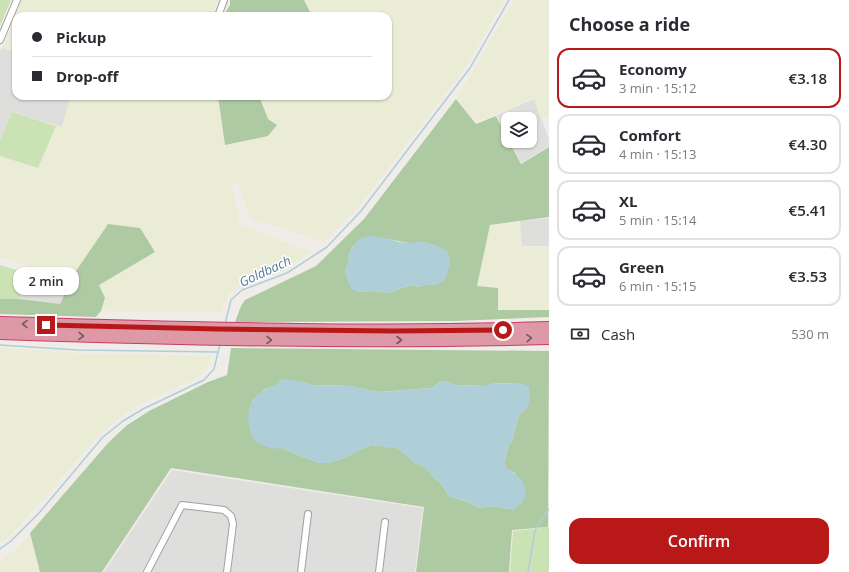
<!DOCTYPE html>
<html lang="en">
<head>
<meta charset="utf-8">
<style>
	body { margin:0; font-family:"Open Sans",sans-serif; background:#f2f2f3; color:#2b2b33; height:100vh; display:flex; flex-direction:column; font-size:15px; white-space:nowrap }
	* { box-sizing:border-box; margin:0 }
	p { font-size:13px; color:#7c7c81 }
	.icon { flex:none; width:22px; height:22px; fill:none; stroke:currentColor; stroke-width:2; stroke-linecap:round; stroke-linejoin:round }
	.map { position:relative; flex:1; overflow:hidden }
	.drawer { display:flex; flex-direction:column; background:#fff; width:300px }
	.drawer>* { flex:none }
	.guide { position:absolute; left:12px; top:12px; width:380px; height:88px; border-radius:12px; box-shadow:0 1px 3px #0004; display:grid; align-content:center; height:88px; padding:0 20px; background:#fff }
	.controls { position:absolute; left:501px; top:112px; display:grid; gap:8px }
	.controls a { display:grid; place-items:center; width:36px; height:36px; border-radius:8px; background:#fff; box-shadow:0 1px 3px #0004; font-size:20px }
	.end { position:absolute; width:18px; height:18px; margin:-9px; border:5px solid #b91818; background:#fff; box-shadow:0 0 0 2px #fff }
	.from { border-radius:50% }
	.bubble { position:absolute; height:28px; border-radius:12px; background:#fff; box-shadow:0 1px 3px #0004; font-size:13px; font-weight:600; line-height:28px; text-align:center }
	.guide b { display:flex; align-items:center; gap:14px; height:38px; font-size:15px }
	.guide b+b { border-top:1px solid #e1e1e2 }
	.guide i { width:10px; height:10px; background:#2b2b33 }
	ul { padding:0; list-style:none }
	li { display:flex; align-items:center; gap:12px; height:60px; margin:0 8px 6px; padding:0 12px; border:2px solid #e1e1e2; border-radius:12px }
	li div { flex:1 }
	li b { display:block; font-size:15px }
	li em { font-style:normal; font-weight:600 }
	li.current { border-color:#b91818 }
	li>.icon { width:36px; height:36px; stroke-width:1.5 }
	h2 { padding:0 20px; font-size:18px; line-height:48px }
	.pay { display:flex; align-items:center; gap:10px; height:44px; padding:0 20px; font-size:15px }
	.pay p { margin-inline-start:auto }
	.primary-button { display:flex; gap:8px; margin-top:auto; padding:8px 20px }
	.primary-button a { flex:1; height:46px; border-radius:12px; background:#b91818; color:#fff; font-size:16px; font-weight:600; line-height:46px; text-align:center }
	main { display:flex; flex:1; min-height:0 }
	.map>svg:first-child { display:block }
	.residential { fill:#dededd }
	.farmland { fill:#eaecd6 }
	.grass { fill:#cbe3b4 }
	.forest { fill:#adcaa2; fill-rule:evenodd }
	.water { fill:#aeced8 }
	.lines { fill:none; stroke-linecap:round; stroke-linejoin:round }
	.stream { stroke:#aeced8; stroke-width:1.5 }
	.minor-casing { stroke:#a1a1a1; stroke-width:8 }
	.motorway-casing { stroke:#c73c6b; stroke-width:14 }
	.minor { stroke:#fff; stroke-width:6 }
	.motorway { stroke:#dd99a6; stroke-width:12 }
	.oneway { stroke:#75565c }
	.route { stroke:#b91818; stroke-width:5 }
	.labels { text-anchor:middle; stroke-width:3; stroke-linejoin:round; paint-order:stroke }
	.water-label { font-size:13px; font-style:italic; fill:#54799f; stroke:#fff }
</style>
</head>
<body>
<main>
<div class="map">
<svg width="549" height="572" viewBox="0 0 549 572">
	<rect width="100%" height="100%" fill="#f0ede8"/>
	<!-- residential -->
	<g class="residential">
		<path d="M2 48 16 52V96H71L62 127 12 112 0 141V52Z"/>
		<path d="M534 99 549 139V146L521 163 510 141H530V119H508V137L497 115Z"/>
		<path d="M549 218V246H522L520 221Z"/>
		<path d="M29 266 49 272 66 291 60 305 19 299Z"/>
		<path d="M172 470 423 508 415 572H104Z"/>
	</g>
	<!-- farmland -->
	<g class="farmland">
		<path d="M22 0H219L211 16H16V52L2 48Z"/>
		<path d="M304 0H504L475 52 463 71 356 210 324 242 250 218 238 184 232 185 240 225 311 252 285 269 240 285 227 296 221 313 101 311 105 298 99 285 155 252 108 224 72 277 49 272 0 257V156L38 168 56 126 62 127 71 96H218L225 145 268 119 259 96H388V16H312Z"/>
		<path d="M514 0H549V116L541 117 534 98 476 123 457 98Z"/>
		<path d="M520 222 521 247H549V309L498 310V288L477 286 490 226Z"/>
		<path d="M0 348 77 353 212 356 209 366 199 377 140 404 119 418 99 435 9 537 0 543Z"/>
		<path d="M30 534 40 572H0V561L15 550Z"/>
	</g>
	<!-- grass -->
	<g class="grass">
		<path d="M0 0H11L0 26Z"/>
		<path d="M12 112 56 126 38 168 0 156V141Z"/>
		<path d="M0 265 27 273 19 299H0Z"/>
		<path d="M549 527V572H510L513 531Z"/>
	</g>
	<!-- forest -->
	<g class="forest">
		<path d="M230 0H304L312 16H223L230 5Z"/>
		<path d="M218 96H259L268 119 277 125 268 136 225 145Z"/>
		<path d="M456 99 476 124 496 116 508 139V141H509L521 164 549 147V217L490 225 477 286 498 288V310H549V317L454 321 235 322 241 306 245 300 316 266 364 219ZM390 239C398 241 405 243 413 243 420 243 421 241 429 244L444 281 433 285H424L417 287 413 285 401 288 394 291 387 293 375 291 369 292 362 291 358 292 349 283 345 270 349 260 350 253 353 246Z"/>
		<path d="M108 224 140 228 155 252 99 285 105 298 101 311 96 317 0 314V299H19L60 304 66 291 49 272 72 277Z"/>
		<path d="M231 348 549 351 548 527 512 530 509 572H416L424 507 171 468 102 572H40L30 533 108 443 126 426 149 411 208 382 227 375ZM440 381H444L454 385 485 386 494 383 523 384 525 410 520 414 518 418 512 442 508 446 504 464 507 469 515 473 522 502 512 510 511 509C506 509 504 508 500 507 493 506 487 506 480 508L470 503 449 496 441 484 434 478 425 467 415 463 404 453 396 448 372 445 361 449 344 458 329 463H319L281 448 252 401 265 389 277 385 280 382H304L312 385 350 386 378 392 432 388Z"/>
	</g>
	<!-- water -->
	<g class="water">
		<path d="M372 236 390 239 399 242 413 243C420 240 425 244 431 243L447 250 450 261 449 268 447 270V274L444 281 433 285H424L417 287 413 285 401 288 394 291 387 293 375 291 369 292 362 291 358 292 352 289 349 283 345 270 349 260 347 256C350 253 351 251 353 247 358 238 362 237 372 236Z"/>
		<path d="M281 379H284L297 381 304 382 312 385 350 386 378 392 432 388 440 381H444L455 385 485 386 493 383 523 384 529 386 530 396 529 404 525 410 520 414 518 418 512 442 508 446 504 464C507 469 509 470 514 473 523 480 525 485 526 496L522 502 512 511 511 509C506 509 504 508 500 507 493 506 487 506 480 508L470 503 449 496 441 484 434 478 425 467 415 463 404 453 396 448 372 445 361 449 344 458 329 463H319L281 448C273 450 268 447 260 444 254 442 251 435 250 429 245 412 250 398 266 389 271 386 278 386 281 379Z"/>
	</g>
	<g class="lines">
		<!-- stream -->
		<g class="stream">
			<path d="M225 324 231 300 242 290 287 273 327 247 361 211 470 68 509 0"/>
			<path d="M0 345 78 350 218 352"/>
			<path d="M0 549 11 541 39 513 103 437 123 421 143 409 204 380 214 369 220 344"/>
			<path d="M528 572 535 531 539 523 549 509"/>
		</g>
		<defs>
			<g id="minor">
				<path d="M218 16 224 0"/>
				<path d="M0 40 17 0"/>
				<path d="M147 572 182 505 224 510 231 516 233 524 227 572"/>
				<path d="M301 572 308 514"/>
				<path d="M379 572 385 522"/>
			</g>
			<g id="motorway">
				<path d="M0 323C183 328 366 334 549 328"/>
				<path d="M0 333C183 339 366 343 549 338"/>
			</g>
		</defs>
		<!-- minor casing -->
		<use href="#minor" class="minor-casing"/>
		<!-- motorway casing -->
		<use href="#motorway" class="motorway-casing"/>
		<!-- minor -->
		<use href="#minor" class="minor"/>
		<!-- motorway -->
		<use href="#motorway" class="motorway"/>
	</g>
	<!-- one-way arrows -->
	<defs><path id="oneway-chevron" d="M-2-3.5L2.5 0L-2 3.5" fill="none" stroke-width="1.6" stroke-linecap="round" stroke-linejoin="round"/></defs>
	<g class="oneway">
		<use href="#oneway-chevron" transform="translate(25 324) rotate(-179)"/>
		<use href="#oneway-chevron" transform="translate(81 336) rotate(2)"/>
		<use href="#oneway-chevron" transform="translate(529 338) rotate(-2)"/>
		<use href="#oneway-chevron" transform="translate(269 340) rotate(1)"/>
		<use href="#oneway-chevron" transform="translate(399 340)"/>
	</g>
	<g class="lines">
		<!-- route -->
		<path class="route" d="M46 325 218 329 393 331 503 330"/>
	</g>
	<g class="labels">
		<!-- water labels -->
		<g class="water-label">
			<text transform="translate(265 271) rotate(-25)" y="5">Goldbach</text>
		</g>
	</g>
</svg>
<div class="controls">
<a><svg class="icon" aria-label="layers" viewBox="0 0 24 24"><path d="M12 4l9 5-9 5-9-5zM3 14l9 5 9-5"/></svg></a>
</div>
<i class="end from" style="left:503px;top:330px"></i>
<i class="end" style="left:46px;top:325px"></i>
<div class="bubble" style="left:13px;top:267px;width:66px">2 min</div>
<div class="guide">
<b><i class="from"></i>Pickup</b>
<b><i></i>Drop-off</b>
</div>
</div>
<section class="drawer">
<h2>Choose a ride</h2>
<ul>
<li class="current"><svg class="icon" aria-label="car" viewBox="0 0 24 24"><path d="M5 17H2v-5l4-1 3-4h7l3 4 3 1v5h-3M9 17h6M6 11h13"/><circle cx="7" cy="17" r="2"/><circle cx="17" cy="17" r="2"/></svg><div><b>Economy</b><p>3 min · 15:12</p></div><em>€3.18</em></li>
<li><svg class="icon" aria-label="car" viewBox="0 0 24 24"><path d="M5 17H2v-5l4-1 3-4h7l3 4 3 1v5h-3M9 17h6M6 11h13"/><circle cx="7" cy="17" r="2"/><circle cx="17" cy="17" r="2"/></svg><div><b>Comfort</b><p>4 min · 15:13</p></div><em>€4.30</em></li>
<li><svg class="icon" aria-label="car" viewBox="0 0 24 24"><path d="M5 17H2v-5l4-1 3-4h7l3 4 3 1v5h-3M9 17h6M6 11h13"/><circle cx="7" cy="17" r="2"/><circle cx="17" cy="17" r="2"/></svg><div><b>XL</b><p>5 min · 15:14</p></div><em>€5.41</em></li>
<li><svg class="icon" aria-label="car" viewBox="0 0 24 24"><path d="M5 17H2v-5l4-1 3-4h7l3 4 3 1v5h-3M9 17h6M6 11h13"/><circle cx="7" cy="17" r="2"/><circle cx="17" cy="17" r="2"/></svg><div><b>Green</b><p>6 min · 15:15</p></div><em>€3.53</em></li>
</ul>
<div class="pay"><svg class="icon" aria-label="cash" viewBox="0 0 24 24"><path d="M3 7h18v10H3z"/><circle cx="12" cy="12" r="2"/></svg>Cash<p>530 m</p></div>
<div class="primary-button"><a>Confirm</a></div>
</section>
</main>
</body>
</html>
